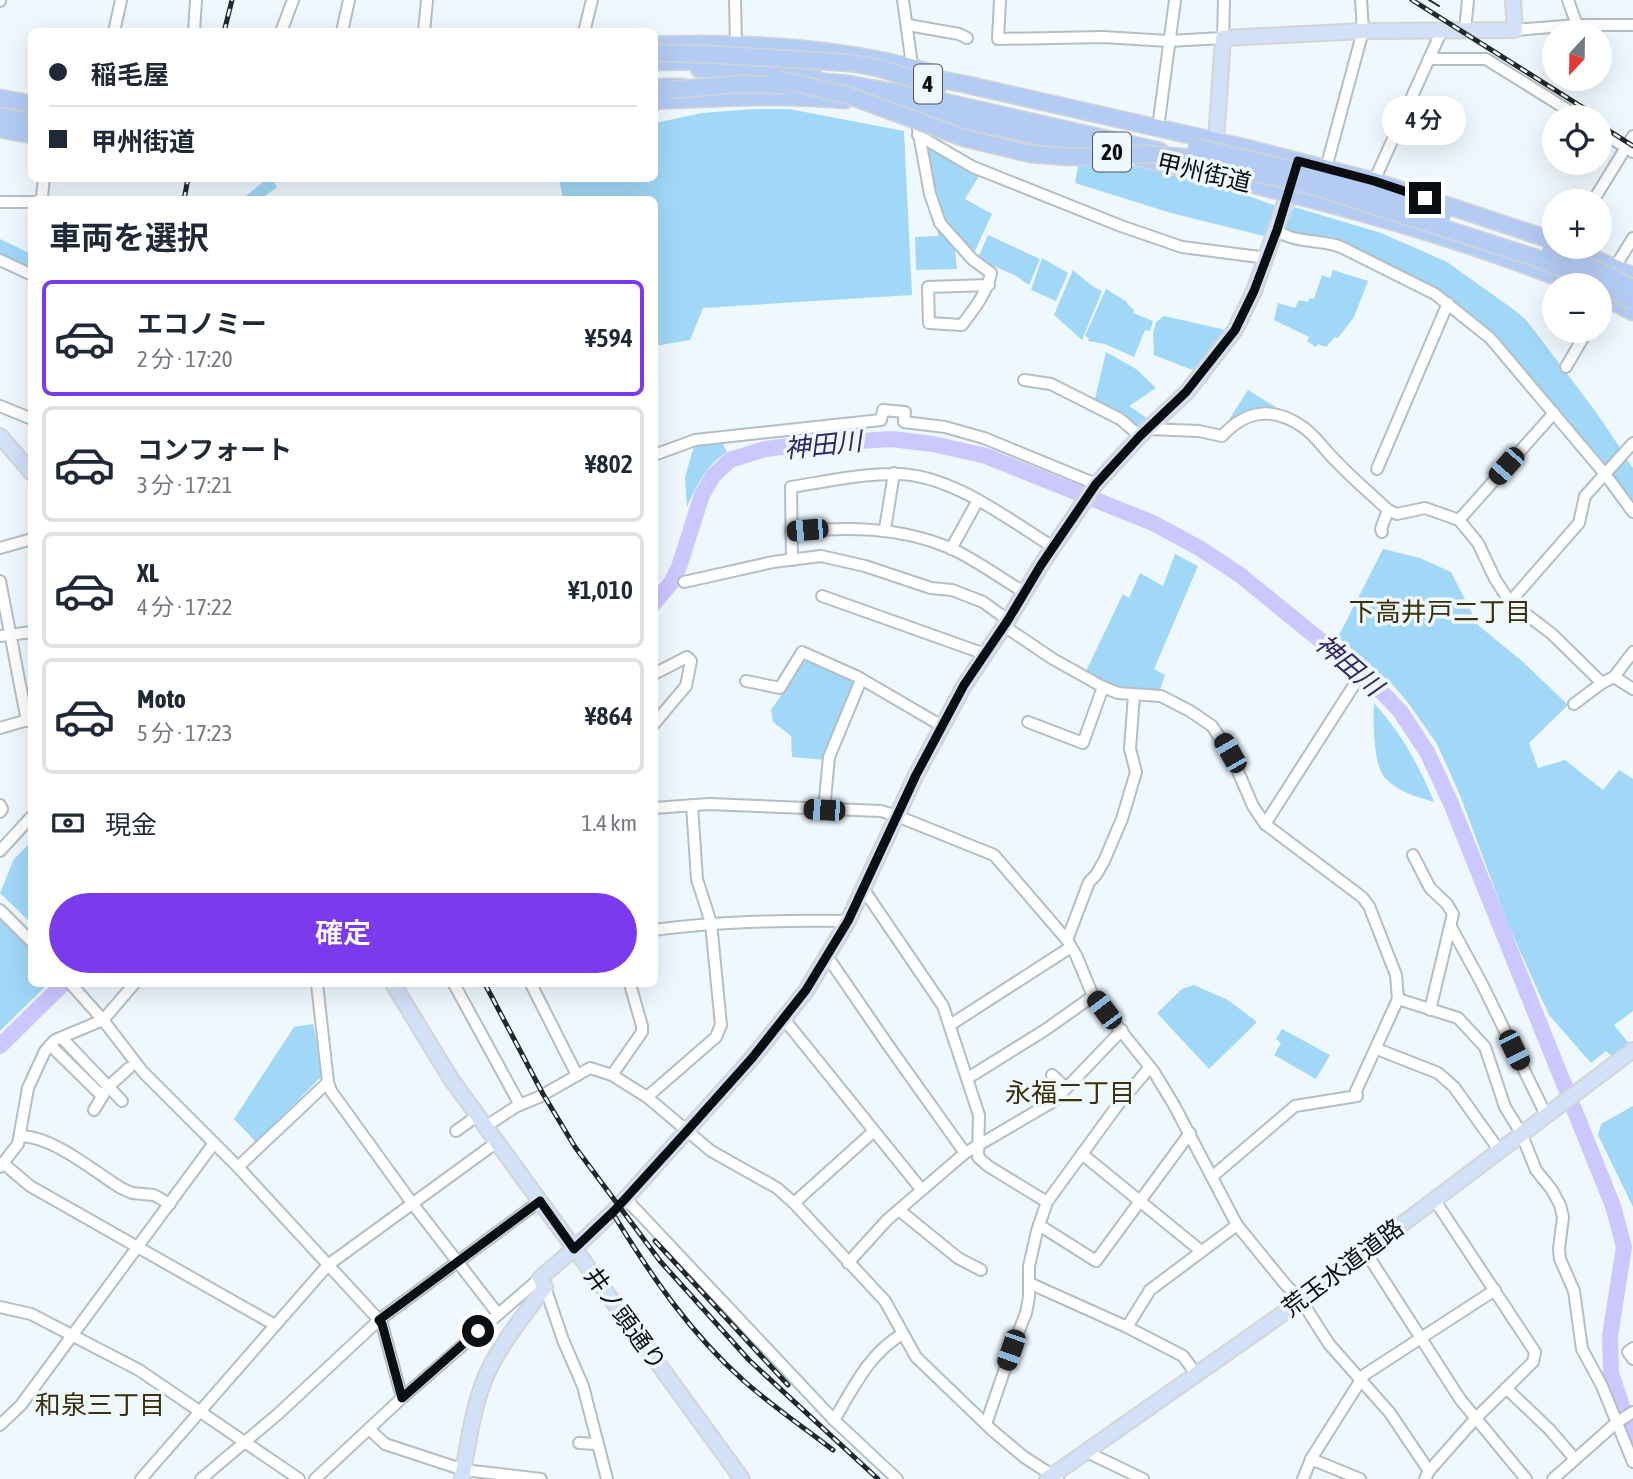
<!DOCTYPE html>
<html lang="ja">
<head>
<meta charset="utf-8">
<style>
	body { margin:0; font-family:"Asap Condensed","Noto Sans JP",sans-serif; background:#f2f2f3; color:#1f2937; height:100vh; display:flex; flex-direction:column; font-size:26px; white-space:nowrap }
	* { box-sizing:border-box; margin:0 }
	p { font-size:23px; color:#747a83 }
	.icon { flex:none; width:38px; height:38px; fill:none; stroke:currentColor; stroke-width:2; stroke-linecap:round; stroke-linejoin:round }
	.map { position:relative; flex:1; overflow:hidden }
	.sheet { position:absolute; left:28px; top:196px; width:630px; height:791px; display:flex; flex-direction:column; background:#fff; border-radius:10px; box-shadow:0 7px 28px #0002 }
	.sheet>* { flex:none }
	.banner { position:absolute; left:28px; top:28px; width:630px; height:154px; border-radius:10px; box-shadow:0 7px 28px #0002; display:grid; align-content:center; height:154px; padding:0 21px; background:#fff }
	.needle { width:46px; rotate:202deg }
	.buttons { position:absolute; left:1542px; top:21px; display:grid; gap:14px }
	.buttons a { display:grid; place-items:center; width:70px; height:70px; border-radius:50%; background:#fff; box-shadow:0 7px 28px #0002; font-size:35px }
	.end { position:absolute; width:32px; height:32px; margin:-16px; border:9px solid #0b0f12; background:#fff; box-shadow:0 0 0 4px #fff }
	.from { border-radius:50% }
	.bubble { position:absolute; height:49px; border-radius:24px; background:#fff; box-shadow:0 7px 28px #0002; font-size:23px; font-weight:600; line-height:49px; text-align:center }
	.car { position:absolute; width:21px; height:42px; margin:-21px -10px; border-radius:9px; box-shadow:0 0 5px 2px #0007; background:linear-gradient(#222 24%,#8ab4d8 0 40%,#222 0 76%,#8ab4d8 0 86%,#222 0) }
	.banner b { display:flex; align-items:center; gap:24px; height:66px; font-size:26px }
	.banner b+b { border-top:2px solid #e0e1e3 }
	.banner i { width:18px; height:18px; background:#1f2937 }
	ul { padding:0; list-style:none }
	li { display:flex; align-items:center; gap:21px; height:116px; margin:0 14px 10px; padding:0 7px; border:4px solid #e0e1e3; border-radius:10px }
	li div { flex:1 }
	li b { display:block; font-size:26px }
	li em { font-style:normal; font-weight:600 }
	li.active { border-color:#7c3aed }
	li>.icon { width:63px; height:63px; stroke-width:1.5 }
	h2 { padding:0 21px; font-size:32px; line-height:84px }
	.pay { display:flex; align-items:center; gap:18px; height:77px; padding:0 21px; font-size:26px }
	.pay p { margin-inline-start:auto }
	.primary-button { display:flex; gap:14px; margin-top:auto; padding:14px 21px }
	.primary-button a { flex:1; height:80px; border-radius:42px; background:#7c3aed; color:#fff; font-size:28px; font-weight:600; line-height:80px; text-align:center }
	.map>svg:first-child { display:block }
	.green { fill:#a1d8f8 }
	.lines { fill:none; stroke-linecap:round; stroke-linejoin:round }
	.river { stroke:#cdc7ff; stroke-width:16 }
	.minor-casing { stroke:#b3bfc6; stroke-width:14 }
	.major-casing { stroke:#d3d4d4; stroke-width:18 }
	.highway-casing { stroke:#d3d4d4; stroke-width:19 }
	.minor { stroke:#fff; stroke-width:10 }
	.major { stroke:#d2e0f8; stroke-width:14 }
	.highway { stroke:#b4cbf3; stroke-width:16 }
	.tram { stroke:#22272a; stroke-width:2 }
	.rail-casing { stroke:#22272a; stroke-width:5 }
	.rail { stroke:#eef8fe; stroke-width:2.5; stroke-dasharray:8; stroke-linecap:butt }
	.highway-bridge-casing { stroke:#d3d4d4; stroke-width:19; stroke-linecap:butt }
	.highway-bridge { stroke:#b4cbf3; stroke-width:16 }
	.route { stroke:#0b0f12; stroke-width:9 }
	.labels { text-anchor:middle; stroke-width:7; stroke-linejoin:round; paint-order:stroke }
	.shield { fill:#eef8fe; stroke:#4f5559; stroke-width:2 }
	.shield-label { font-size:23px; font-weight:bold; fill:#0b0f12 }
	.street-label { font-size:24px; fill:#0b0f12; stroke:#eef8fe }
	.water-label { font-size:26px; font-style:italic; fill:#352666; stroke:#eef8fe }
	.neighbourhood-label { font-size:26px; fill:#3b3106; stroke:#eef8fe }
</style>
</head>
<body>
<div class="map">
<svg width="1633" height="1479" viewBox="0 0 1633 1479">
	<rect width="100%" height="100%" fill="#eef8fe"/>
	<!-- green -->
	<g class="green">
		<path d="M755 109H789L904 131 912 295 703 308 690 340 655 346 654 200 563 199 559 179 654 178 655 123 702 113Z"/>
		<path d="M936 120 1160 172 1243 194 1279 207 1268 237 1171 213 1075 183 1078 166 919 127Z"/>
		<path d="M922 142 979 176 965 199 992 214 973 255 942 221Z"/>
		<path d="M268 178 272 179 277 187 261 199H242Z"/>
		<path d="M1294 207 1381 233 1447 262 1517 312 1527 321 1593 408 1619 446 1620 452 1606 466 1600 464 1492 334 1341 244 1298 236 1284 229Z"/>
		<path d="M941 227 955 249 957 269 916 270 915 237 938 236 937 228Z"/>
		<path d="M988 235 1040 259 1029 285 1016 276 994 266 992 268 978 258Z"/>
		<path d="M0 239 31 254V272L0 257Z"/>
		<path d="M1042 258 1068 273 1056 301 1031 290Z"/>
		<path d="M1073 270 1092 286 1102 291 1082 340 1054 315Z"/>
		<path d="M1333 270 1368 281 1354 317 1338 338 1335 337 1326 347 1318 344 1316 347 1307 341 1309 337 1274 320 1278 303 1295 308 1299 300 1308 302 1310 298 1314 299 1322 275 1330 278Z"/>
		<path d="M1106 289 1127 302V304L1134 310 1133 313 1153 321 1150 331 1145 330 1134 357 1105 344 1088 341 1089 338 1085 336Z"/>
		<path d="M1164 316 1226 330 1223 336 1195 371 1154 355 1153 334 1156 322Z"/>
		<path d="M1106 352 1136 369 1156 388 1129 406 1150 420 1141 428 1094 403Z"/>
		<path d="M1248 390 1284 412 1231 424 1228 421Z"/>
		<path d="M721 440 727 452C706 465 697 485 687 507L685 477 695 443Z"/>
		<path d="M1625 457 1633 468V504L1611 472Z"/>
		<path d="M1383 549 1420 558 1451 572 1478 625 1523 662 1568 705 1529 743 1538 768 1565 760 1603 790 1619 770 1633 779V1011L1614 1025 1631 1046 1614 1058 1606 1051 1591 1063 1549 1015 1507 922 1460 795 1437 744 1409 704 1393 685 1338 637Z"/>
		<path d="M1175 554 1198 566 1154 669 1165 675 1160 690 1121 689 1086 671 1123 594 1129 598 1140 573 1163 586Z"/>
		<path d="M805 661 856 682 825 760 792 757 791 736 773 722 771 710Z"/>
		<path d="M1374 703C1401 733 1419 765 1434 802 1417 797 1398 792 1385 778 1373 764 1373 722 1374 703Z"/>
		<path d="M29 844 32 846 31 923 0 893 14 859Z"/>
		<path d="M0 916 31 948 32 984H48L0 1031Z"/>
		<path d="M1194 985 1228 1000 1257 1022 1209 1069 1157 1013 1182 989Z"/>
		<path d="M313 1024 323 1075 256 1142 234 1119 294 1027Z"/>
		<path d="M1282 1029 1330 1055 1316 1079 1274 1055 1281 1043 1276 1039Z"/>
		<path d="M1633 1106V1207L1598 1135 1601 1124Z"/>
	</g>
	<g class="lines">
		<!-- river -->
		<g class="river">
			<path d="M654 603 671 583 679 567 702 495 713 476 730 460 765 449 798 445 891 439 933 444 986 456 1153 523 1201 549 1240 575 1373 683 1400 711 1427 752 1450 801 1613 1206 1624 1247 1610 1336 1611 1373 1633 1439"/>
			<path d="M0 1046 63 984"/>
		</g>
		<defs>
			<g id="minor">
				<path d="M735 0 736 44"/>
				<path d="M903 0 913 72"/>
				<path d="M1000 0 998 39 1103 37 1168 41 1223 38 1224 0"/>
				<path d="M1568 0 1577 25"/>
				<path d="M0 1V0"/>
				<path d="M908 25 959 34 967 38"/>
				<path d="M1465 30 1468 0"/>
				<path d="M1515 30 1577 25H1633"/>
				<path d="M114 32 121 0"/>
				<path d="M194 32 196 0"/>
				<path d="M281 32 293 0"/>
				<path d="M342 32 349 0"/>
				<path d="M424 32 427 0"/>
				<path d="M584 32 592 0"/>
				<path d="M1429 59H1486L1579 117"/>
				<path d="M916 118 930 194 940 223 972 259 991 273C987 293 974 309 962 325L929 323 928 287 989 285"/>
				<path d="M1158 128 1175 0"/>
				<path d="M1600 131 1633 152"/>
				<path d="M918 135 973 167 1121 226 1182 247 1267 258"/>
				<path d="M1326 168 1363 31 1361 0"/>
				<path d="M1374 181 1442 30"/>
				<path d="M40 200 42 197 44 178"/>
				<path d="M1593 201 1633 136"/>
				<path d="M0 202H32"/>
				<path d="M1277 230C1294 244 1321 239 1341 247L1435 294 1490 338 1605 474 1633 512"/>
				<path d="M0 260 32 275"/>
				<path d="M1615 267 1633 238"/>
				<path d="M1566 367 1587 331"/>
				<path d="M1024 380 1051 384 1120 419 1140 436"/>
				<path d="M0 406 32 419"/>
				<path d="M1148 429 1199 431 1222 436C1246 410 1273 406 1303 427 1316 436 1325 451 1337 462 1353 479 1371 494 1388 510L1397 514 1425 508 1459 520 1478 543 1495 579 1510 602 1552 634 1602 683"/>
				<path d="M654 455 695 440 881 420 883 410 905 412 904 422 945 427 984 438 1096 484"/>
				<path d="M1377 469 1448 303"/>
				<path d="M1459 520 1554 413"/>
				<path d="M885 529 894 473"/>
				<path d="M791 532C846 527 898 526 950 548 975 559 1000 578 1024 592"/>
				<path d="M1382 532 1381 529 1388 510"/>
				<path d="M0 548 32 539"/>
				<path d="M951 549 978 500"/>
				<path d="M792 560 791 487C824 482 859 474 893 474 948 472 1008 519 1053 547"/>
				<path d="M0 581 27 721"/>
				<path d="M684 582 773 562 821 556 865 566 931 588 952 590 983 602 1008 620"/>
				<path d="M822 596 985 654"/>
				<path d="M1510 602 1579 523 1585 496 1633 443"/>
				<path d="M1004 626 1053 659 1103 687 1118 693 1161 696 1190 711 1212 726 1230 753 1253 806 1265 824 1362 897 1369 906 1396 975 1398 999 1356 1091 1357 1096 1295 1106 1213 1176"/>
				<path d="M0 636 32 632"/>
				<path d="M654 674 687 657 691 661 686 686 654 724"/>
				<path d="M1614 677 1633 689"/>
				<path d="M746 681 780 688 802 652 858 677 942 726"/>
				<path d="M1574 704 1602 683 1614 677 1633 652"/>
				<path d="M1028 722 1083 743 1103 687"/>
				<path d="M0 728 31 719"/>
				<path d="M0 805 2 809 0 812"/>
				<path d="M654 808 709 804 881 811 897 816 994 855 1067 940 1076 955 1093 996 1154 1072 1174 1105 1237 1225 1285 1284 1301 1300 1329 1344 1390 1413 1429 1471"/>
				<path d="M824 810 829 757 861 680"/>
				<path d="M1265 824 1356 682"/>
				<path d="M0 851 32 816"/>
				<path d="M1413 855 1430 888 1447 904 1453 914 1430 1010"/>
				<path d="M864 890 943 1006 979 1115 978 1157 988 1166 1047 1202"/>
				<path d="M0 910 32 942"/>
				<path d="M1451 927 1482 984 1546 1115"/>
				<path d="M654 930C719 921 783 920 848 921"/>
				<path d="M1067 940 1089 882 1096 875 1104 861 1122 819 1136 772 1130 749 1134 695"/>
				<path d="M827 956 888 1045 965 1153"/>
				<path d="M71 984 103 1020 143 1072 238 1167 379 1320 382 1324 402 1398"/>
				<path d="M317 984 328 1082 331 1091 412 1203 498 1314"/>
				<path d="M454 984 520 1105"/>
				<path d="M531 984 577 1075"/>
				<path d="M1398 999 1458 1018 1485 1047 1505 1107 1521 1133 1536 1170 1552 1190 1560 1205 1563 1217 1559 1249 1560 1259 1574 1291 1582 1349 1602 1386 1633 1462"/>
				<path d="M784 1019 921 1189"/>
				<path d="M950 1025 1071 947"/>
				<path d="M62 1038 122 1101"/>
				<path d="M50 1045 102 1096"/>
				<path d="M1377 1049 1438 1073 1454 1087 1499 1150"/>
				<path d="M612 1075 642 1032V1026L630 984"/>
				<path d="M1052 1075 1066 1088"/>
				<path d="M968 1078 1045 1030 1093 996"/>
				<path d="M647 1097 716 1037 721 1025 711 923 697 879 692 805"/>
				<path d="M94 1110 108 1087 129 1068"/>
				<path d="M485 1127 517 1106 539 1097 590 1068 612 1075 647 1097 711 1151 777 1188 794 1203 885 1301 916 1357 993 1431 1024 1457 1058 1479"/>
				<path d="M456 1131 477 1116"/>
				<path d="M21 1136C54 1137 92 1170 121 1188L132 1193 154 1195 170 1204"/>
				<path d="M1082 1154 1201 1251"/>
				<path d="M3 1163 30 1186 275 1325"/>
				<path d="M0 1167 18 1144 28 1088 45 1051 55 1040 103 1020 134 984"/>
				<path d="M238 1167 328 1082"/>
				<path d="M626 1199 834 1420 897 1479"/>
				<path d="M794 1203 874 1131"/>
				<path d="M899 1210 958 1258 981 1270"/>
				<path d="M1039 1225 1096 1261 1190 1133"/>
				<path d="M1365 1251 1460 1399 1526 1479"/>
				<path d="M848 1263 887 1220 965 1153 1054 1101 1122 1030"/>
				<path d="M1029 1283 1127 1327 1183 1356 1197 1375"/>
				<path d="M545 1287 563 1340 583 1386 607 1479"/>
				<path d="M0 1307 31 1314 139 1370 299 1479"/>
				<path d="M1127 1327 1150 1290 1237 1225"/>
				<path d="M1633 1348 1628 1352 1633 1359"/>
				<path d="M1506 1388 1550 1430 1574 1458"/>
				<path d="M834 1420C854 1387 868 1355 902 1334"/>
				<path d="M986 1424 1011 1351 1026 1313 1029 1297V1266L1037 1231 1047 1202 1117 1106 1150 1067"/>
				<path d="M0 1425 21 1405 214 1143"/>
				<path d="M369 1429 385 1444 464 1470 541 1479"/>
				<path d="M579 1443 596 1444"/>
				<path d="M1090 1449 1093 1455 1143 1479"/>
				<path d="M1311 1459 1360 1479"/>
				<path d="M141 1479 328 1265 497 1142"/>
				<path d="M201 1479 278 1414 379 1320 540 1201"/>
				<path d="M315 1479 402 1398 540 1278"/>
				<path d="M1303 1479 1311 1459 1364 1375 1495 1290"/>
				<path d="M1425 1479 1429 1471 1475 1419 1533 1362 1535 1352 1434 1199"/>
				<path d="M1553 1479 1616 1423 1633 1412"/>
			</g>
			<g id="major">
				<path d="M1216 141 1223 38 1363 31 1515 30 1513 0"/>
				<path d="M0 436 32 473"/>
				<path d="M393 984 451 1079 742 1479"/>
				<path d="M462 1479C468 1444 472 1411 485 1378 499 1345 524 1316 545 1287L540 1278 574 1249 619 1206 753 1057 806 991 848 921 916 775 964 686 1008 620 1041 565 1096 484 1140 436 1187 392 1235 330 1254 291 1291 186"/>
				<path d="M1047 1479 1295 1305 1633 1050"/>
			</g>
			<g id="highway">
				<path d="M654 45C742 41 851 48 935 74"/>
				<path d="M654 62 712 61"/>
				<path d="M699 69 813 68"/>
				<path d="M922 76 964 84 1251 149 1374 181 1554 241"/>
				<path d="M801 80 849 84 936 100 1160 151"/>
				<path d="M654 87H684"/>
				<path d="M0 98 32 104"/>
				<path d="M873 100 1115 153"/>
				<path d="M654 101C718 98 781 94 845 100"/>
				<path d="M0 116 32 122"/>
				<path d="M0 129 32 135"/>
				<path d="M1140 158C1288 192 1435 227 1576 285"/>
				<path d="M1569 247 1633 276"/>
				<path d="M1600 295 1633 312"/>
			</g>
		</defs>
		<!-- minor casing -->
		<use href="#minor" class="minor-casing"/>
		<!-- major casing -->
		<use href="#major" class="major-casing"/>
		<!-- highway casing -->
		<use href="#highway" class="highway-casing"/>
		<!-- minor -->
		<use href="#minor" class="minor"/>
		<!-- major -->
		<use href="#major" class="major"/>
		<!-- highway -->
		<use href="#highway" class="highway"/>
		<!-- tram -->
		<path class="tram" d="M1429 0 1439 6"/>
		<defs>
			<g id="rail">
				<path d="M1412 0 1598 117"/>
				<path d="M224 32 232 0"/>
				<path d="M1600 125 1633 146"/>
				<path d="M184 200 188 178"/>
				<path d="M485 984 543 1094 575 1147 660 1261 749 1360 878 1479"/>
				<path d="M615 1217C652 1277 691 1334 744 1381 772 1406 803 1427 833 1450"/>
				<path d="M655 1241 788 1385"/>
			</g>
		</defs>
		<!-- rail casing -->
		<use href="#rail" class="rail-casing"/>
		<!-- rail -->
		<use href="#rail" class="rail"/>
		<defs>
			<g id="highway-bridge">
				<path d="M654 53 705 54 851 63 878 68 939 87"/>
				<path d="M777 79 847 95 964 138 1031 154 1070 157 1147 154 1193 158 1316 187 1536 258 1605 286 1633 301"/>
				<path d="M670 90 739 84 786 85"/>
				<path d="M1196 147 1319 176 1443 215"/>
				<path d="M1550 251 1611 276 1633 288"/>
			</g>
		</defs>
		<!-- highway-bridge casing -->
		<use href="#highway-bridge" class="highway-bridge-casing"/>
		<!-- highway-bridge -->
		<use href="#highway-bridge" class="highway-bridge"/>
	</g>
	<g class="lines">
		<!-- route -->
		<path class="route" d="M478 1331 402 1398 382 1324 379 1320 540 1201 574 1249 615 1210 686 1132 753 1057 806 990 848 921 916 775 964 685 1008 620 1041 565 1096 484 1140 436 1186 392 1235 330 1254 291 1277 230 1298 161 1374 181 1425 198"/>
	</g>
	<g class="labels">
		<!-- shield labels -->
		<g class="shield">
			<rect x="914" y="64.5" width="28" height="39" rx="5"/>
			<rect x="1093" y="132.5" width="38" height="39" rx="5"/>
		</g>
		<g class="shield-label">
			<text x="928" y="92">4</text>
			<text x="1112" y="160">20</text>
		</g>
		<!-- street labels -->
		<g class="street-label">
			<text transform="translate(1204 173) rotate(13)" y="8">甲州街道</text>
			<text transform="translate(1343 1268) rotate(-37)" y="8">荒玉水道道路</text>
			<text transform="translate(625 1319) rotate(54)" y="8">井ノ頭通り</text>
		</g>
		<!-- water labels -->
		<g class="water-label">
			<text transform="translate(823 445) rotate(-6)" y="9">神田川</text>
			<text transform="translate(1349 665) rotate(41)" y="9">神田川</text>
		</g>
		<!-- neighbourhood labels -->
		<g class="neighbourhood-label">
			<text x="1440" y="621">下高井戸二丁目</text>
			<text x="1070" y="1102">永福二丁目</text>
			<text x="100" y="1414">和泉三丁目</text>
		</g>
	</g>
</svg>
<div class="buttons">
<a><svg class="needle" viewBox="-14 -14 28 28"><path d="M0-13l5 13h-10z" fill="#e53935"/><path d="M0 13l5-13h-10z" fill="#747a83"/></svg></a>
<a><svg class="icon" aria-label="locate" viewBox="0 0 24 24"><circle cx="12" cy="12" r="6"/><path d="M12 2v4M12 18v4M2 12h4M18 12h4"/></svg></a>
<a>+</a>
<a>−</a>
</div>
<i class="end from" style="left:478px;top:1331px"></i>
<i class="end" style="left:1425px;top:198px"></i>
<div class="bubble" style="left:1382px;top:96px;width:84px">4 分</div>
<i class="car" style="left:1506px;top:466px;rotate:221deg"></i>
<i class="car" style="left:807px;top:530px;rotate:265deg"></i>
<i class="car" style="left:1230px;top:753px;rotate:330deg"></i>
<i class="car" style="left:824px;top:810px;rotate:273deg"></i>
<i class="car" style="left:1104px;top:1010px;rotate:323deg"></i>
<i class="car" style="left:1514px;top:1050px;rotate:154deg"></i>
<i class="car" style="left:1011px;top:1350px;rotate:199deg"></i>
<div class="banner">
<b><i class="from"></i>稲毛屋</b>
<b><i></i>甲州街道</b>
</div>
<section class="sheet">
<h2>車両を選択</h2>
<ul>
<li class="active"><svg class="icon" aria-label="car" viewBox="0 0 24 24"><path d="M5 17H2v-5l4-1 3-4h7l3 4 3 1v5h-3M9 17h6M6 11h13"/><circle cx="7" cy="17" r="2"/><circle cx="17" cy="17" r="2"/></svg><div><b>エコノミー</b><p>2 分 · 17:20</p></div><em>¥594</em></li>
<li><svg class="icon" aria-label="car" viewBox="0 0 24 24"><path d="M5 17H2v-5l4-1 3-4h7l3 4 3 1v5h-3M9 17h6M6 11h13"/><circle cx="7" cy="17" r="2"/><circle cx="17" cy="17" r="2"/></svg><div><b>コンフォート</b><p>3 分 · 17:21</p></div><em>¥802</em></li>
<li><svg class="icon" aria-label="car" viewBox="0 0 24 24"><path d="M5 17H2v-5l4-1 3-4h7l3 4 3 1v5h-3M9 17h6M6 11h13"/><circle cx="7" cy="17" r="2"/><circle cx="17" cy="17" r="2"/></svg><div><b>XL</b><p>4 分 · 17:22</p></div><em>¥1,010</em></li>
<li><svg class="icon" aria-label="car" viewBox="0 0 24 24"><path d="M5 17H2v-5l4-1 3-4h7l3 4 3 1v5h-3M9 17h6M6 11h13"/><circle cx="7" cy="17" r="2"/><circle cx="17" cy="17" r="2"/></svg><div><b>Moto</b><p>5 分 · 17:23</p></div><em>¥864</em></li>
</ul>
<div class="pay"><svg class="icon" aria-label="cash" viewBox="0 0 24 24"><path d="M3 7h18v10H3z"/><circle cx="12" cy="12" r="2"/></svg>現金<p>1.4 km</p></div>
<div class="primary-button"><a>確定</a></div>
</section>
</div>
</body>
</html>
